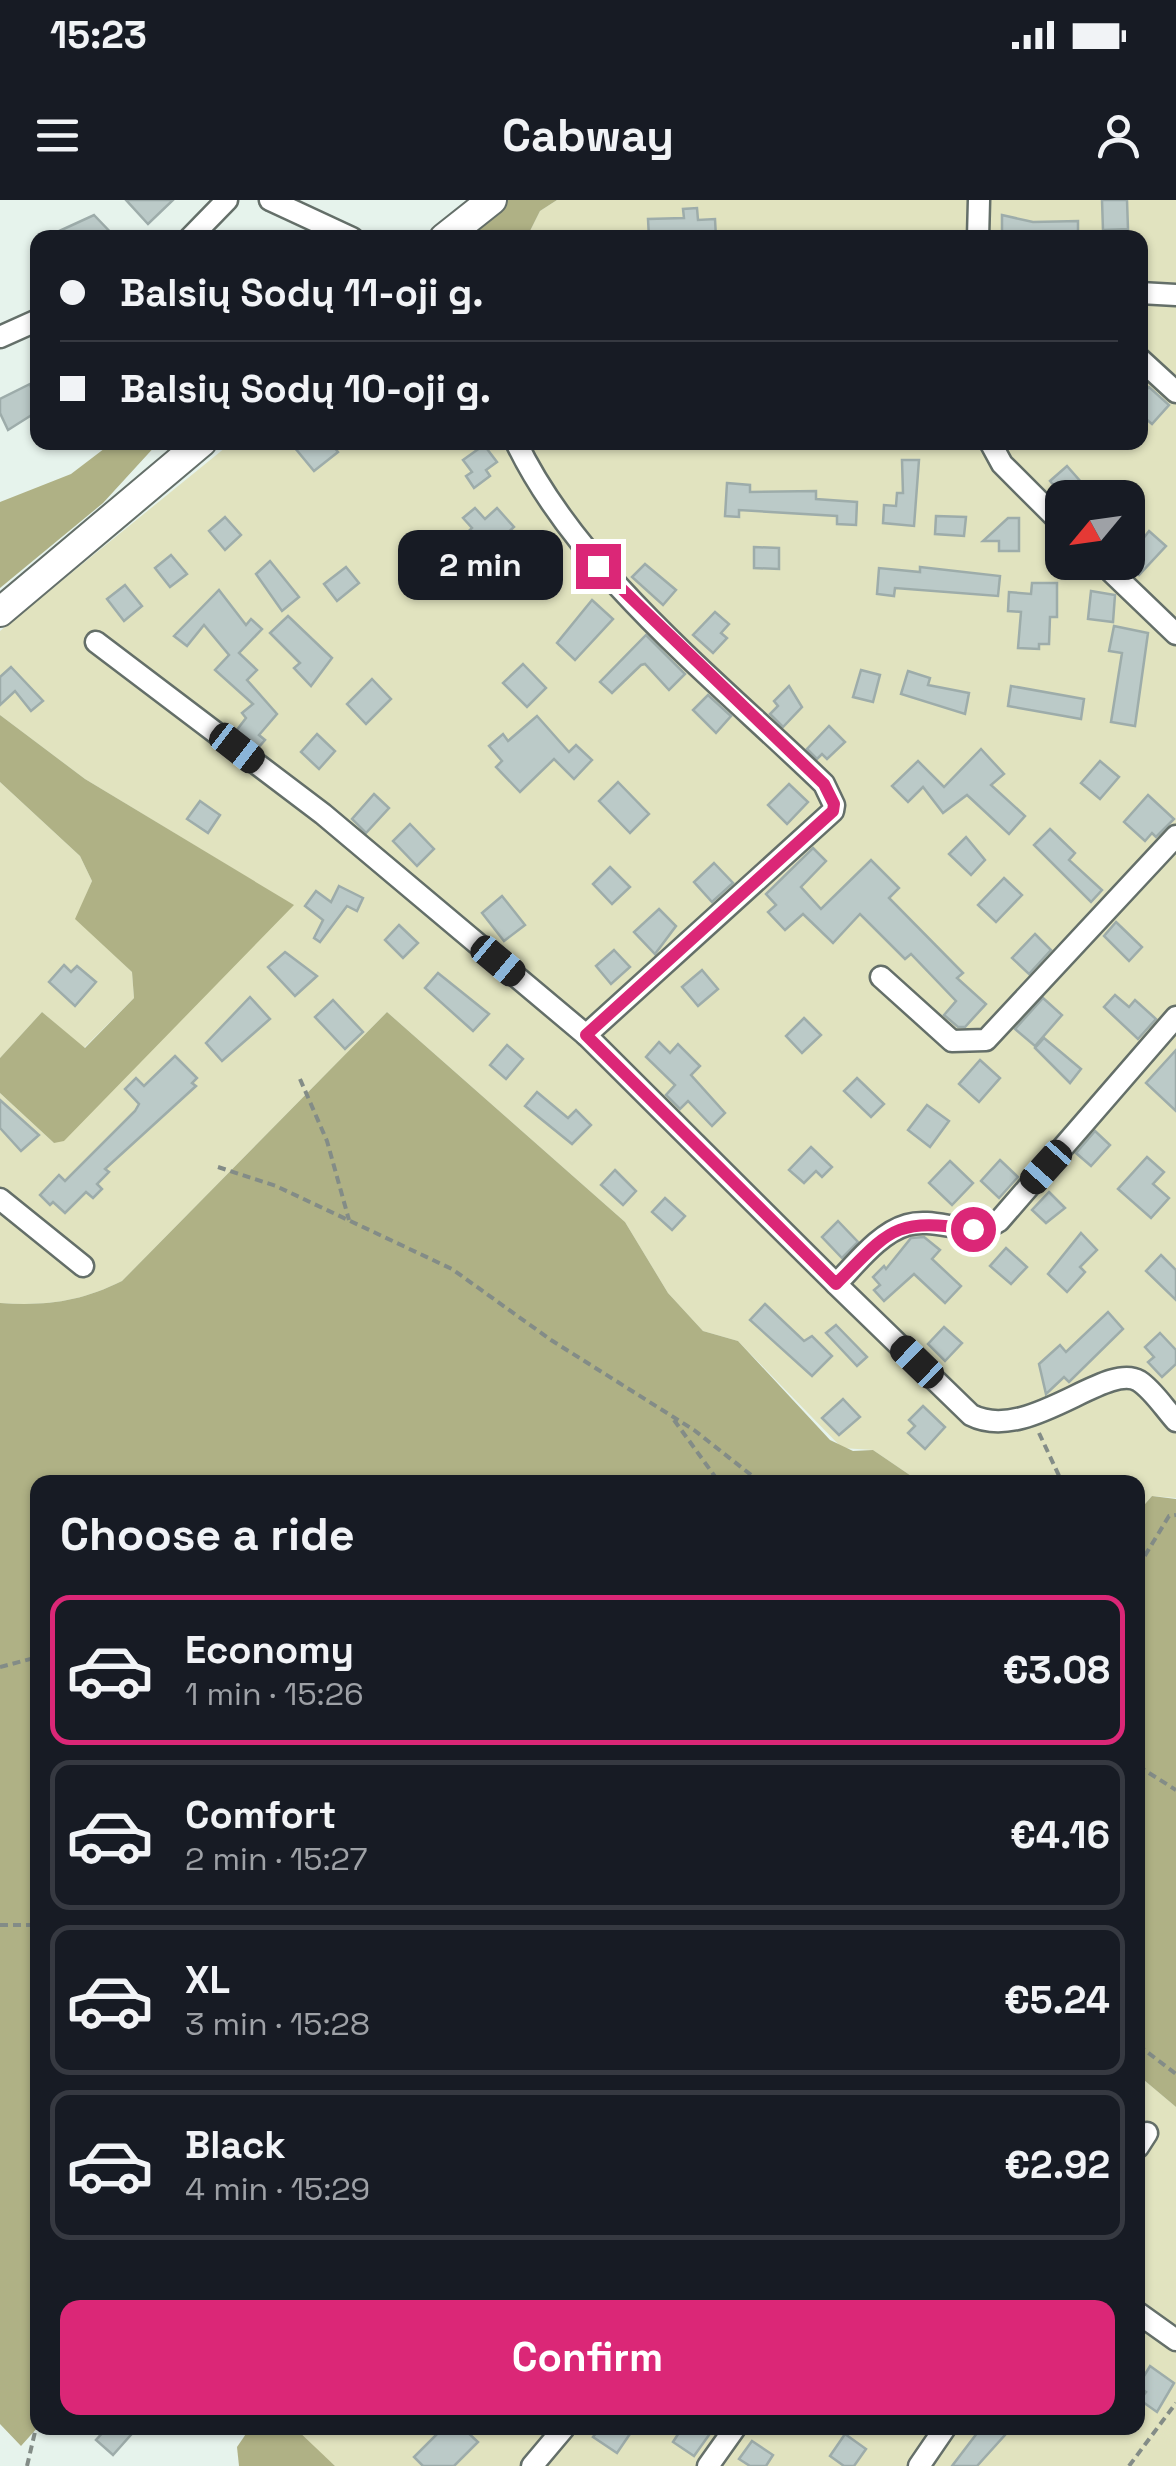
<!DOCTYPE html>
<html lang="en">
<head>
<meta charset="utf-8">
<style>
	body { margin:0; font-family:"Space Grotesk",sans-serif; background:#20242c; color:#f1f3f6; height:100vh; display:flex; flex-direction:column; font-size:38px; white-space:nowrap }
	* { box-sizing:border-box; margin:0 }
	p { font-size:32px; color:#9ea1a6 }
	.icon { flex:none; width:55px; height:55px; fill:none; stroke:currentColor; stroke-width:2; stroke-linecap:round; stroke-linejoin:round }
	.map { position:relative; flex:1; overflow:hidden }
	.drawer { position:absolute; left:30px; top:1275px; width:1115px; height:960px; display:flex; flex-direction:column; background:#171b24; border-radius:20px; box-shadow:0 2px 8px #0004 }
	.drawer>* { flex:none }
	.guide { position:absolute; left:30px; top:30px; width:1118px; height:220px; border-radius:20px; box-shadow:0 2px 8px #0004; display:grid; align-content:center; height:220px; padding:0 30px; background:#171b24 }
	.needle { width:65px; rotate:241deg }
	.buttons { position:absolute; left:1045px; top:280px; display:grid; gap:20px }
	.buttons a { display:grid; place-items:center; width:100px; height:100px; border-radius:20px; background:#171b24; box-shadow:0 2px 8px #0004; font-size:50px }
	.end { position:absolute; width:45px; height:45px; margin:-22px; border:12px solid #db2777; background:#fff; box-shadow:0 0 0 5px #fff }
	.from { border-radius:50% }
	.bubble { position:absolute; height:70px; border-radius:20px; background:#171b24; box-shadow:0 2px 8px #0004; font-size:32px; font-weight:700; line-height:70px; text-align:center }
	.car { position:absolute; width:30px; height:60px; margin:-30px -15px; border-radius:12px; box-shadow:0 0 8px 2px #0007; background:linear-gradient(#222 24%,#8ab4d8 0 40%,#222 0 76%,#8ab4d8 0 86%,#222 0) }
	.guide b { display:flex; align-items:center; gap:35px; height:95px; font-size:38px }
	.guide b+b { border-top:2px solid #363941 }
	.guide i { width:25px; height:25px; background:#f1f3f6 }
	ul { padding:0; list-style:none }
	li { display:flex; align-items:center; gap:30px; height:150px; margin:0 20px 15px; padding:0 10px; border:5px solid #363941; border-radius:20px }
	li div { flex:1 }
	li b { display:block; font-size:38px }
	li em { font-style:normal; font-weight:700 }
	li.on { border-color:#db2777 }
	li>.icon { width:90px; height:90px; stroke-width:1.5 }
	h2 { padding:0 30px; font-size:45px; line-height:120px }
	.action { display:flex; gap:20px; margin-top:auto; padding:20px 30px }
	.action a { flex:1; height:115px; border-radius:20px; background:#db2777; color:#fff; font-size:40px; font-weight:700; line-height:115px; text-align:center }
	.status { display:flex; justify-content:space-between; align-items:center; height:70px; padding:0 50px; background:#171b24; direction:ltr }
	.status svg { height:28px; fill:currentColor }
	header { display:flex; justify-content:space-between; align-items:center; height:130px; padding:0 30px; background:#171b24; font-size:45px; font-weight:700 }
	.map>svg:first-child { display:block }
	.green { fill:#e1e3bf; fill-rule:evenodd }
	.forest { fill:#afb185 }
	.building { fill:#bbcac8; stroke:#9dacaa; stroke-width:2.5 }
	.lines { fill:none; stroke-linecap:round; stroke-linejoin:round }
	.street-casing { stroke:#646f69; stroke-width:25 }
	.secondary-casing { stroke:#646f69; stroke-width:32 }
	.path { stroke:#838c87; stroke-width:4; stroke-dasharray:8 5; stroke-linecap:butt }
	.street { stroke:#fff; stroke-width:20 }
	.secondary { stroke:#fff; stroke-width:28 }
	.route { stroke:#db2777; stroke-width:12 }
</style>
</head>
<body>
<div class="status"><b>15:23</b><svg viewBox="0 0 49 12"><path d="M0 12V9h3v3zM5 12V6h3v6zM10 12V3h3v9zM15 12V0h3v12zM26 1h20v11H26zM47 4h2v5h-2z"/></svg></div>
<header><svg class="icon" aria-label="menu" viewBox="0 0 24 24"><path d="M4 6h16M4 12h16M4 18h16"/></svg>Cabway<svg class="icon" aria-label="person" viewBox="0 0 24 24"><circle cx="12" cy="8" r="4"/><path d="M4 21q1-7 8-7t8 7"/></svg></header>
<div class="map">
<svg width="1176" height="2266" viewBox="0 0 1176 2266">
	<rect width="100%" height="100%" fill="#e6f3ec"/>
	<!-- green -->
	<g class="green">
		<path d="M557 0H1176V1298L1152 1296 1138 1312V1282H920L873 1250 842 1248 738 1141 703 1131 668 1093 625 1022 387 812 122 1081C80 1102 45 1106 0 1103V893L54 943 293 705 85 579 0 515V431L231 243 1140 242V38L527 37 540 11ZM1062 298H1128V362H1062Z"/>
		<path d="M0 582 80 656 92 681 76 719 132 772 134 798 84 848 42 812 0 858Z"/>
		<path d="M1138 1875 1176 1907V2266H335L296 2232 295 2228H1138Z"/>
	</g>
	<!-- forest -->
	<g class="forest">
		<path d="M505 0H557L540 11 527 37 456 38Z"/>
		<path d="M113 242 158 243 103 303 0 388V302L71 274Z"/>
		<path d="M0 515 85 579 294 705 64 941 54 943 0 893V858L42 812 85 848 134 798 132 772 75 719 92 681 80 656 0 582Z"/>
		<path d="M387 812 625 1022 668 1093 703 1131 738 1141 830 1240 853 1251 873 1250 920 1282H38V2227L21 2246 0 2224V1103C45 1106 80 1102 122 1081Z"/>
		<path d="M1152 1296 1176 1299V1907L1138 1875V1312Z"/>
		<path d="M250 2228H295L335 2266H239L237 2247Z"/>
	</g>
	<!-- building -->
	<g class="building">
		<path d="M126 0H173L148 24Z"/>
		<path d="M1102 0H1127L1128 29 1103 30Z"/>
		<path d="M697 8 698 20 715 19 716 38H649L648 19 684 18 683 9Z"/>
		<path d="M94 15 116 38H44Z"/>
		<path d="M1002 15 1033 22 1078 21V38H1002Z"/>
		<path d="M30 184 38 211 8 230 0 213V199Z"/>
		<path d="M1149 187 1169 205 1152 224 1140 214V197Z"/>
		<path d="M290 242H330L338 252 314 271Z"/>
		<path d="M484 245 497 262 486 270 490 276 474 288 466 276 472 272 463 260Z"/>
		<path d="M902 260H919L914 326 883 323 884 305 896 306 897 293H903Z"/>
		<path d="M1067 266 1088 290 1079 298H1064L1050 281Z"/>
		<path d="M727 283 750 285V292L816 291V299L857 302 856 325 837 324V316L739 310V317L725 316Z"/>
		<path d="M475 308 485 319 497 308 514 327 501 339 513 354 470 392 439 360 472 328 463 318Z"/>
		<path d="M936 316 966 317 964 336 935 334Z"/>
		<path d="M225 317 241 335 225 350 209 331Z"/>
		<path d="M1008 318H1019V351H999V341H983Z"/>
		<path d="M1149 331 1166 346 1139 375 1125 362Z"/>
		<path d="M754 347 779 348V369L754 368Z"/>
		<path d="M171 355 187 374 170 387 155 368Z"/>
		<path d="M270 361 299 397 282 411 256 374Z"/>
		<path d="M645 364 676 390 663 405 632 377Z"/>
		<path d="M346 367 359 383 337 401 324 384Z"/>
		<path d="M920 367 1000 376 998 396 895 388 894 396 877 394 879 368 920 372Z"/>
		<path d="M1032 383H1057V417H1050L1049 444H1039V449L1018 448 1021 412 1008 411 1009 392 1031 394Z"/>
		<path d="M125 385 142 406 124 421 107 399Z"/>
		<path d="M219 390 246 425 251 419 262 429 239 453 257 470 247 480 277 514 259 535 265 540 258 548 236 531 246 518 242 513 253 504 215 470 229 455 204 425 187 446 174 436Z"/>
		<path d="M1091 391 1115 395 1113 422 1088 419Z"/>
		<path d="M592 400 613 419 575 460 557 443Z"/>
		<path d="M715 412 729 424 721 433 727 438 713 453 693 435Z"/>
		<path d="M288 416 332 458 311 486 294 468 300 463 270 433Z"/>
		<path d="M1114 426 1148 433 1135 526 1111 522 1122 453 1109 451Z"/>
		<path d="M646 435 685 474 669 490 645 464 641 465 612 493 600 482Z"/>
		<path d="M523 464 546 488 527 507 503 483Z"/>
		<path d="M11 467 43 501 31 511 15 491 0 505V477Z"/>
		<path d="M861 470 880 475 873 502 853 497Z"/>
		<path d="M908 471 930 478 928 485 969 493 965 514 901 494Z"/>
		<path d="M372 479 391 499 366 524 347 504Z"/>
		<path d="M789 486 802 507 783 527 770 514 778 506 774 501Z"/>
		<path d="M1011 486 1084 499 1081 519 1008 506Z"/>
		<path d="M708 495 731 516 716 533 693 510Z"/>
		<path d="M537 516 569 552 576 545 592 560 574 579 554 559 520 592 496 567 502 561 489 546 503 534 508 541Z"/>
		<path d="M829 526 845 542 827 559 822 554 817 559 807 549Z"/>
		<path d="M317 534 335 551 319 569 301 552Z"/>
		<path d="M981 549 1004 574 991 585 1025 616 1009 634 967 595 943 613 923 587 908 602 892 586 918 561 944 587Z"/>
		<path d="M1100 561 1119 577 1100 599 1081 583Z"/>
		<path d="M618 582 649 614 630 633 599 601Z"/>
		<path d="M789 584 808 602 787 624 768 605Z"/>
		<path d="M374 594 389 608 366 633 352 619Z"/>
		<path d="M1148 595 1174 619 1156 637 1152 633 1145 641 1124 622Z"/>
		<path d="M200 601 220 615 208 633 187 619Z"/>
		<path d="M410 624 434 649 417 666 393 641Z"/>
		<path d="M1050 629 1075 653 1069 660 1102 690 1091 702 1034 645Z"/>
		<path d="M966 637 985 660 971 675 949 654Z"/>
		<path d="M813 648 826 661 801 687 821 709 871 660 899 688 889 698 963 773 957 778 986 804 965 827H958L944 815 956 801 911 754 905 759 860 714 833 743 803 714 785 730 768 712 776 705 766 694Z"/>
		<path d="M714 663 733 683 712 702 694 682Z"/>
		<path d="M610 667 630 687 612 704 593 684Z"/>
		<path d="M1004 678 1022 695 996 722 978 705Z"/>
		<path d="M339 686 363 698 357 711 347 706 320 742 314 738 323 720 305 706 316 691 331 702Z"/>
		<path d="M502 696 525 725 504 741 482 713Z"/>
		<path d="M659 709 676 726 655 754 634 732Z"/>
		<path d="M1116 722 1142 747 1129 761 1104 736Z"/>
		<path d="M399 725 418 743 403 758 385 740Z"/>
		<path d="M1035 734 1051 750 1029 774 1012 758Z"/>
		<path d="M614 750 630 767 611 784 596 766Z"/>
		<path d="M285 752 317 776 295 796 268 767Z"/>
		<path d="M64 765 71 772 77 766 96 782 75 806 49 782Z"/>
		<path d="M702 770 718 789 698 806 682 787Z"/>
		<path d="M438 773 489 814 473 831 425 788Z"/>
		<path d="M1115 795 1129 807 1135 800 1156 819 1138 839 1104 807Z"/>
		<path d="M250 797 270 819 222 861 206 843Z"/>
		<path d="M1043 798 1062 815 1035 846 1015 829Z"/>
		<path d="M333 800 363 832 345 849 315 817Z"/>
		<path d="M804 818 821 835 802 853 786 836Z"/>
		<path d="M1044 838 1081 869 1070 883 1035 848Z"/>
		<path d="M659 842 670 853 678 844 700 866 691 875 725 913 712 926 688 901 680 909 666 895 675 885 646 857Z"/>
		<path d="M507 845 523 859 506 879 490 865Z"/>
		<path d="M1176 850V911L1146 883Z"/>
		<path d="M175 856 197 878 192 883 196 886 105 969 109 972 97 984 102 989 93 998 86 992 65 1013 53 1002 50 1005 40 995 59 975 65 981 135 911 139 904 125 889 136 878 144 886Z"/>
		<path d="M980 860 1000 878 979 902 959 884Z"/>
		<path d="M857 878 884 904 871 917 844 891Z"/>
		<path d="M537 892 568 918 576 910 591 925 572 944 525 906Z"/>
		<path d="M0 900 39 935 21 951 0 928Z"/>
		<path d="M927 905 949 921 930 947 908 930Z"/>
		<path d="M1095 931 1110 945 1091 966 1076 953Z"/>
		<path d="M811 947 832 967 822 977 816 971 804 983 789 970Z"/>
		<path d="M1147 957 1164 972 1153 984 1169 998 1151 1018 1118 989Z"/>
		<path d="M1000 960 1018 977 999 998 981 981Z"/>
		<path d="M950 961 973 983 952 1005 929 983Z"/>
		<path d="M615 970 636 991 623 1005 601 985Z"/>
		<path d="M1049 992 1065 1008 1046 1023 1032 1010Z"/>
		<path d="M665 998 685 1016 672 1030 652 1012Z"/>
		<path d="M838 1021 858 1042 842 1058 822 1037Z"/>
		<path d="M1081 1033 1097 1050 1080 1067 1085 1072 1067 1092 1048 1074Z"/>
		<path d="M924 1037 940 1050 932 1059 961 1086 945 1103 914 1074 884 1101 874 1090 880 1085 873 1077 884 1066 886 1069 911 1038Z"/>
		<path d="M1006 1048 1027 1067 1011 1084 990 1066Z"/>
		<path d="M1161 1055 1176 1070V1100L1146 1071Z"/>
		<path d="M765 1104 804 1141 812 1136 832 1156 812 1176 750 1120Z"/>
		<path d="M1108 1112 1123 1129 1069 1182 1064 1177 1046 1194 1039 1164 1060 1145 1066 1152Z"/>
		<path d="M836 1125 867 1157 857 1166 826 1133Z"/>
		<path d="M944 1127 962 1143 945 1161 928 1144Z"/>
		<path d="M1160 1133 1176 1150V1164L1162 1177 1148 1162 1154 1157 1145 1147Z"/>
		<path d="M843 1199 860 1217 839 1235 822 1218Z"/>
		<path d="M923 1206 945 1227 925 1249 908 1233 915 1226 909 1220Z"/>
		<path d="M1150 2166 1174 2183 1157 2212 1140 2200 1146 2192 1138 2186Z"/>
		<path d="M107 2228H137L113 2255 96 2240Z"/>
		<path d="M443 2228H463L478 2242 454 2266H423L414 2257Z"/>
		<path d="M600 2228H634L617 2253 593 2237Z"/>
		<path d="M682 2228H714L694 2256 673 2242Z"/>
		<path d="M981 2228H995L1005 2235 977 2266H952Z"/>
		<path d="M845 2234 866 2249 854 2266H844L830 2256Z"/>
		<path d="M752 2241 773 2255 766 2266H750L739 2259Z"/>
	</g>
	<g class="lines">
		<defs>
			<g id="street">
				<path d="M270 0 352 38"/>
				<path d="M190 38 227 0"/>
				<path d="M978 38 979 0"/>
				<path d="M1140 93 1176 95"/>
				<path d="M0 137 38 120"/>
				<path d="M1140 159 1176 192"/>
				<path d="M516 242C578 372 720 483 824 584L834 605 833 611 586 835"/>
				<path d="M990 242 1002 264 1062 324"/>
				<path d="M1101 362 1176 434"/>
				<path d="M96 442 323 614 586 835 836 1084C856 1064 879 1033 907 1025 937 1016 972 1040 999 1021L1176 817"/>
				<path d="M881 777 952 841 986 840 1176 636"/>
				<path d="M0 999 83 1066"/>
				<path d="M836 1084 971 1215C1028 1244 1106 1161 1139 1181 1153 1190 1165 1209 1176 1221"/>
				<path d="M1138 1947 1147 1933"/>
				<path d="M1138 2113 1176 2140"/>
				<path d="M532 2266 564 2228"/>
				<path d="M708 2266 735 2228"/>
				<path d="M919 2266 945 2228"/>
			</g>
			<g id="secondary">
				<path d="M444 38 492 0"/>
				<path d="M0 412 202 242"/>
			</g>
		</defs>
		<!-- street casing -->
		<use href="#street" class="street-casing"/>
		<!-- secondary casing -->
		<use href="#secondary" class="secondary-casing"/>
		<!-- path -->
		<g class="path">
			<path d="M300 879 327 941 349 1020"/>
			<path d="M218 967 276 986 452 1069 551 1140 694 1230 760 1282"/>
			<path d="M674 1220 719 1282"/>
			<path d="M1039 1233 1062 1282"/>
			<path d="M1138 1367 1169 1316 1176 1315"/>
			<path d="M0 1467 38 1457"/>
			<path d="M1138 1566 1176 1590"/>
			<path d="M0 1725H38"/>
			<path d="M1138 1845 1176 1874"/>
			<path d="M27 2266 38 2219"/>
			<path d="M1129 2266 1176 2203"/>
		</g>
		<!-- street -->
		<use href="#street" class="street"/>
		<!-- secondary -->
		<use href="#secondary" class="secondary"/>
	</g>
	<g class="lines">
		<!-- route -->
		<path class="route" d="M598 366 824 584 834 604 833 611 586 835 836 1084C891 1029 893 1018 973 1029"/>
	</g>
</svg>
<div class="buttons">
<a><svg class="needle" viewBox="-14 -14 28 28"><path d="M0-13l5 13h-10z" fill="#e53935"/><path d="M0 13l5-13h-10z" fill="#9ea1a6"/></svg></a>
</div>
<i class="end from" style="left:973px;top:1029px"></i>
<i class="end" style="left:598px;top:366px"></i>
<div class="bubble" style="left:398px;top:330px;width:165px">2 min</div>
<i class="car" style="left:237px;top:548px;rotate:128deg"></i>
<i class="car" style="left:498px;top:761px;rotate:130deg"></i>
<i class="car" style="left:1046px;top:967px;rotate:222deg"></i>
<i class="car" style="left:917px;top:1162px;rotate:314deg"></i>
<div class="guide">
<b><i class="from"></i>Balsių Sodų 11-oji g.</b>
<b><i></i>Balsių Sodų 10-oji g.</b>
</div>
<section class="drawer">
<h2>Choose a ride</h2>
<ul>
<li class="on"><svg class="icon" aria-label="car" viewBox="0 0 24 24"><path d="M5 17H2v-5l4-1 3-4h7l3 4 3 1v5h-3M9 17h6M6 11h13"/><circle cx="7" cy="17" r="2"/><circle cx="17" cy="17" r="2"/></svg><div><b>Economy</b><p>1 min · 15:26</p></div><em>€3.08</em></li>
<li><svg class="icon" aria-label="car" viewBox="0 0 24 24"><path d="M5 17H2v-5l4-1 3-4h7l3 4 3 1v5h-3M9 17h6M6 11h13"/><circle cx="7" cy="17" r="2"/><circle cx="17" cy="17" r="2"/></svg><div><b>Comfort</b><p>2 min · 15:27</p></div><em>€4.16</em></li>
<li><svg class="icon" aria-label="car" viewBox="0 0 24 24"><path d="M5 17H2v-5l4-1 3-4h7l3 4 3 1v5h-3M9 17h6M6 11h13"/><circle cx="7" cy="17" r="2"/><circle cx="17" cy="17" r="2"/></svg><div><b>XL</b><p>3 min · 15:28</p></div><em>€5.24</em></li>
<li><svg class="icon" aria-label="car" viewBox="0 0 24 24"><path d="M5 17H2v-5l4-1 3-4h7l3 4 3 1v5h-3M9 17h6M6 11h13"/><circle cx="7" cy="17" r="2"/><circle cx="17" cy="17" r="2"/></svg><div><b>Black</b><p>4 min · 15:29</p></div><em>€2.92</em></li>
</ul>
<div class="action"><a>Confirm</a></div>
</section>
</div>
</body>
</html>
